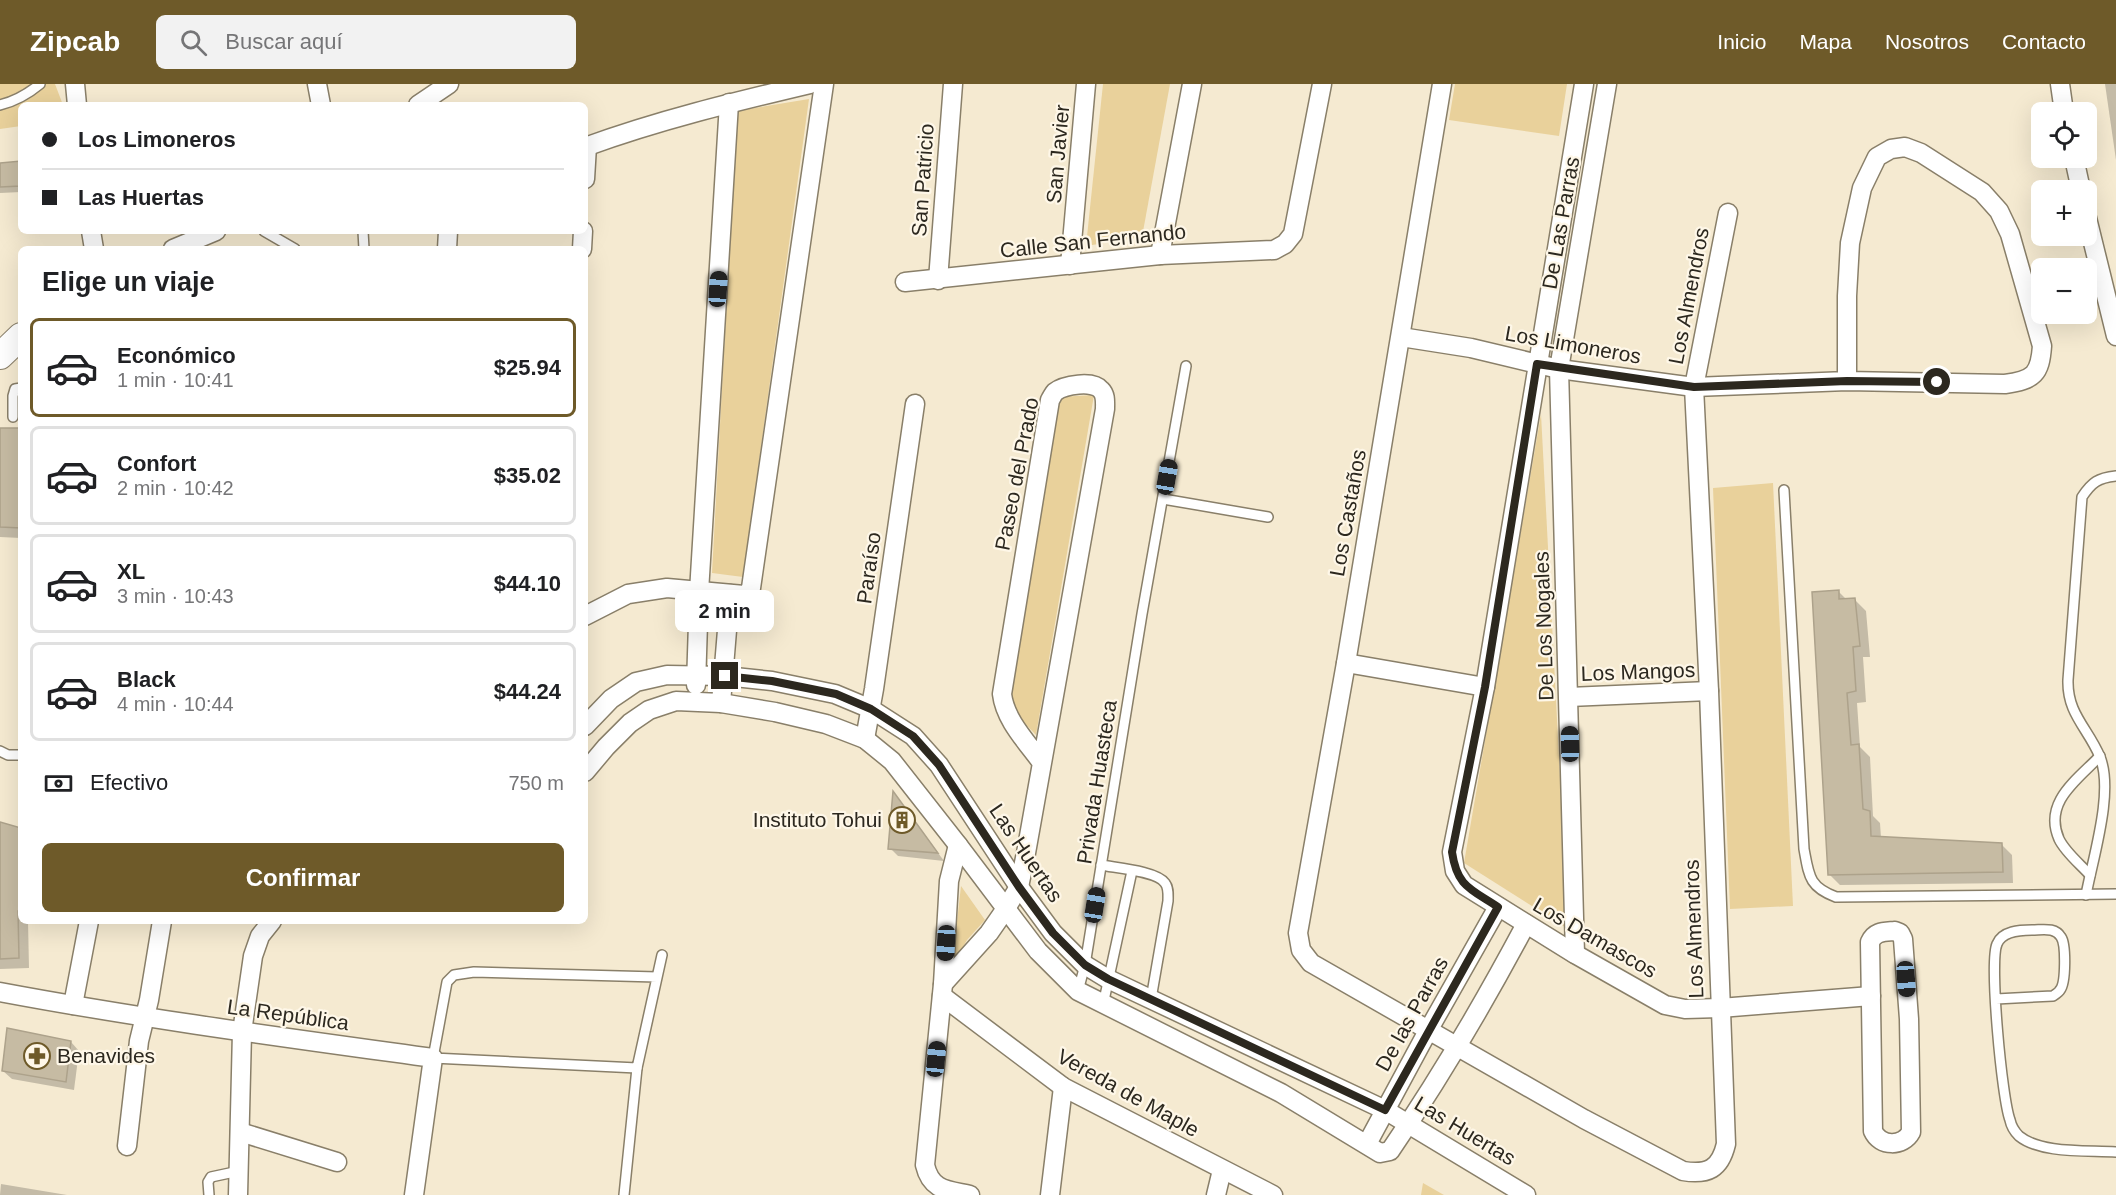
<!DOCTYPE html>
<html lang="es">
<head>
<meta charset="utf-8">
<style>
	body { margin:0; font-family:Helvetica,sans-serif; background:#f2f2f2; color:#202124; height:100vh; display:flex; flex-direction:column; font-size:22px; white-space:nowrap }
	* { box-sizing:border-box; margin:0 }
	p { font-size:20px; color:#757577 }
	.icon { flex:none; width:33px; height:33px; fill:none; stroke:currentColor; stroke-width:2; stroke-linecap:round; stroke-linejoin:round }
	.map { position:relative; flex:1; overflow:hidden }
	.panel { position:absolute; left:18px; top:162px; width:570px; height:678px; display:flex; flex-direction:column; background:#fff; border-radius:9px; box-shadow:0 6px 24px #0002 }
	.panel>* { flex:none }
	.top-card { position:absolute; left:18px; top:18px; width:570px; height:132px; border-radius:9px; box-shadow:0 6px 24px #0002; display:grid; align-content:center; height:132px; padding:0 24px; background:#fff }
	.controls { position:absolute; left:2031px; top:18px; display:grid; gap:12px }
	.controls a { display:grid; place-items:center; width:66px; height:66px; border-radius:9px; background:#fff; box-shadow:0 6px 24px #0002; font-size:30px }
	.end { position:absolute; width:27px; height:27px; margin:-14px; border:8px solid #2c281f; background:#fff; box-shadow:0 0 0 3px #fff }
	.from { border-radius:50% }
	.bubble { position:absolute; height:42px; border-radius:9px; background:#fff; box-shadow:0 6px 24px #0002; font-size:20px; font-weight:700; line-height:42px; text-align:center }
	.car { position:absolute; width:18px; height:36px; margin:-18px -9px; border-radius:8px; box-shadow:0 0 4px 2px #0007; background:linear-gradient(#222 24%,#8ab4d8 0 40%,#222 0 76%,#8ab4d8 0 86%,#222 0) }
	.top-card b { display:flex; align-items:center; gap:21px; height:57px; font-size:22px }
	.top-card b+b { border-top:2px solid #e0e0e0 }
	.top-card i { width:15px; height:15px; background:#202124 }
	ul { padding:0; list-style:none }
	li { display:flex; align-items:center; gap:18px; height:99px; margin:0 12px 9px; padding:0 12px; border:3px solid #e0e0e0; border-radius:9px }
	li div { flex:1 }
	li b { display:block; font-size:22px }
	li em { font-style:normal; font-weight:700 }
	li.current { border-color:#6e5a29 }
	li>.icon { width:54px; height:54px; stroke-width:1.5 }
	h2 { padding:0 24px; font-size:27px; line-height:72px }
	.pay { display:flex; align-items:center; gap:15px; height:66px; padding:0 24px; font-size:22px }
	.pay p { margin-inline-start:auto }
	.button { display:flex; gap:12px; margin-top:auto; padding:12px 24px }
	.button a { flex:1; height:69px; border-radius:9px; background:#6e5a29; color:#fff; font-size:24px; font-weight:700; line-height:69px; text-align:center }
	header { display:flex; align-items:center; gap:36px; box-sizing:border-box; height:84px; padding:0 30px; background:#6e5a29; color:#fff }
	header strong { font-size:28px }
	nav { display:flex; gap:33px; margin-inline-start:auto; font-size:21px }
	.search { width:420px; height:54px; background:#f2f2f2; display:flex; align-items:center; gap:15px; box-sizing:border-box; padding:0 21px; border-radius:9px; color:#757577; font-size:22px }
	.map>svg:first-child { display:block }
	.green { fill:#e9d19b }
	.shadow { fill:#0003 }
	.building { fill:#c6bba3; stroke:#ada28b; stroke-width:1.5 }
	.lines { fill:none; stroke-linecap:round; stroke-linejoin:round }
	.lane-casing { stroke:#897f69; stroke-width:12 }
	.street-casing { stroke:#897f69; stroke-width:21 }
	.secondary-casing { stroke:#897f69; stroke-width:28 }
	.lane { stroke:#fff; stroke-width:9 }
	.street { stroke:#fff; stroke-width:18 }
	.secondary { stroke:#fff; stroke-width:26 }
	.route { stroke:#2c281f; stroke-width:8 }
	.labels { text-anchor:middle; stroke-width:4.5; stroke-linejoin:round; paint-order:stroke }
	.street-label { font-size:21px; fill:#2c281f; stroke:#fef7e8 }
	.poi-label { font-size:21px; fill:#2c281f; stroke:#fef7e8; text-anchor:end }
</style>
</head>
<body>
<header>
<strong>Zipcab</strong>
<div class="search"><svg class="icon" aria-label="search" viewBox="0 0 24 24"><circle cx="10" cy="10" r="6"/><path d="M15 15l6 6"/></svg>Buscar aquí</div>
<nav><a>Inicio</a><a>Mapa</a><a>Nosotros</a><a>Contacto</a></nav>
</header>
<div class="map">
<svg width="2116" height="1111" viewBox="0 0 2116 1111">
	<rect width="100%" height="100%" fill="#f5ead1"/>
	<!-- green -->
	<g class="green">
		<path d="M0 0H55L63 21H21V42L0 45Z"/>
		<path d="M1103 0H1170L1142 153 1086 162Z"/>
		<path d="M1455 0H1567L1559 52 1449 36Z"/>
		<path d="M809 15 743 493 712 489 737 27Z"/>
		<path d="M1094 311 1036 651 1008 622 1058 313Z"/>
		<path d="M1541 330 1568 845 1464 779Z"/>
		<path d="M1773 399 1793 822 1730 825 1713 404Z"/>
		<path d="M961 802 985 836 967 856 952 882Z"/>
		<path d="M1423 1099 1444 1111H1421Z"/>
	</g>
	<!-- shadow -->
	<g class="shadow">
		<path d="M2105 0H2116V76Z"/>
		<path d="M21 79V108L0 109V80Z"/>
		<path d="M0 345H21V454L0 453Z"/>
		<path d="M1838 507 1847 516H1855L1866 527 1870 573H1863L1866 618 1857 619 1860 663 1870 673 1873 732 1880 739 1881 754 2001 760 2012 771 2013 799 1840 801 1829 790Z"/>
		<path d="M894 710 900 717 944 777 898 772 890 764Z"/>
		<path d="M0 740 21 746V837H34H28L29 884 0 885Z"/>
		<path d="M71 958 79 967 74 1006 12 995 3 987Z"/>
		<path d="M1 1100 67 1111H0Z"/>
	</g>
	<!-- building -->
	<g class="building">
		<path d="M21 77V102L0 103V79Z"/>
		<path d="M0 344H21V444L0 443Z"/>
		<path d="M1839 506V515L1855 514 1860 562 1853 563 1856 607 1847 609 1851 661 1859 660 1863 725 1870 727 1871 752 2002 759 2003 788 1828 791 1812 508Z"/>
		<path d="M893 707 938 769 888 765Z"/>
		<path d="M0 738 21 744V827H18L19 874 0 875Z"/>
		<path d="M7 944 71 957 66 998 2 987Z"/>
	</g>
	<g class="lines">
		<defs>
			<g id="lane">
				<path d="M0 21C16 17 28 10 40 0"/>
				<path d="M264 147 295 165"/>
				<path d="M363 147 364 165"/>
				<path d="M13 333V312L15 305 21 304"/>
				<path d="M1784 406 1804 765C1809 792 1809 803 1836 813L2116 810"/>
				<path d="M1163 415 1268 433"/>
				<path d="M0 667 8 671H21"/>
				<path d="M1101 781C1116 784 1157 787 1165 799 1169 804 1168 811 1168 817L1151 915"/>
				<path d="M2090 791C2080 780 2065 768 2059 755 2043 718 2077 696 2100 672"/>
				<path d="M2086 811C2093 773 2114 708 2100 673 2088 644 2067 630 2068 596L2082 413C2092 398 2098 394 2116 392"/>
				<path d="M657 893 474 888 454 891 447 898 433 974 637 984 662 871"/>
				<path d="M1078 907 1085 881 1142 530 1186 282"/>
				<path d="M1996 915 2053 912C2056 910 2059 908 2060 906 2066 899 2066 860 2061 853 2055 843 2043 846 2032 846 2020 846 2002 847 1997 860 1989 878 2002 1015 2010 1036 2011 1041 2015 1048 2019 1052 2041 1070 2088 1066 2116 1068"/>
				<path d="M1103 921 1132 787"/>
				<path d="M209 1111 208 1098 211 1093 239 1087"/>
				<path d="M624 1111 637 984"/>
			</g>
			<g id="street">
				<path d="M75 0 77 21"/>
				<path d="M317 0 321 21"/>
				<path d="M1442 0 1346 579 1298 849 1301 866 1311 879 1584 1035 1683 1087C1708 1091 1720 1085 1726 1060L1709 607 1694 303 1728 129"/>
				<path d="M1584 0 1485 603 1452 768 1455 787 1464 801 1575 870 1665 921 1685 925 1720 924 1871 912"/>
				<path d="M2060 0 2064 28"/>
				<path d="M418 21 449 0"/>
				<path d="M585 63C659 36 734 18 810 0"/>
				<path d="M2074 74 2081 106"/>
				<path d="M585 95 587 62"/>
				<path d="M2086 130 2116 252"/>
				<path d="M91 147 94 165"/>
				<path d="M173 165 216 147"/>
				<path d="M447 165 448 147"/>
				<path d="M582 165 583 147"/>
				<path d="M1160 171 1192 0"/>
				<path d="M1070 181 1086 0"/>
				<path d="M938 196 953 0"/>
				<path d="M905 198 1160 171 1274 166 1285 160 1293 150 1322 0"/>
				<path d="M1401 253 1471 264 1559 285 1694 303 1847 297 2005 300C2034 296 2040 290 2042 262L2010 150 1999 127 1982 108 1921 69 1905 63 1891 65 1877 73 1862 104 1850 159 1847 212V297"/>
				<path d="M585 532 628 510 667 504 744 511 749 509 751 504 824 0"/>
				<path d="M1346 579 1485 603"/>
				<path d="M696 601 699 508 729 19"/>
				<path d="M1569 613 1709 607"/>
				<path d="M721 619 730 510"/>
				<path d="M585 642 611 615 636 598 667 591 725 592 772 597 835 610 871 625 913 652 939 681 1019 803 1053 849 1085 881 1108 895 1385 1026 1526 1111"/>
				<path d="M865 655 874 605 915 320"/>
				<path d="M585 688 606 663 630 639 649 626 676 617 721 619 775 628 826 640 865 655 892 677 958 761 1038 867 1078 907 1281 1009 1380 1069 1390 1067C1440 994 1485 917 1526 840"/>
				<path d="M958 761 949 797 943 900 925 1081C931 1107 948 1106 970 1111"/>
				<path d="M1895 847 1900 849 1903 855 1909 935 1911 1048C1903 1063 1880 1063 1873 1047L1870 858C1875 847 1884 848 1895 847Z"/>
				<path d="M1575 870 1559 285 1607 0"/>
				<path d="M943 900 989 849 1005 826 1019 803 1026 769 1105 325C1105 318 1106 311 1101 306 1093 296 1064 301 1055 308 1053 310 1052 313 1050 316L1002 610C1005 636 1027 658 1042 679"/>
				<path d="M0 908C144 935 288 954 433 974L414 1111"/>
				<path d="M942 912 1063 1003 1273 1111"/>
				<path d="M73 921 89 837"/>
				<path d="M240 1048 337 1078"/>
				<path d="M1367 1060 1429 945 1498 823"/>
				<path d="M127 1062 139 957 149 916 162 837"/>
				<path d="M238 1111 242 948 253 872 260 852 272 837"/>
				<path d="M1050 1111 1063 1003"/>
				<path d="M1216 1111 1222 1086"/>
			</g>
			<path id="secondary" d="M0 272 21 252"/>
		</defs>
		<!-- lane casing -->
		<use href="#lane" class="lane-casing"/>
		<!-- street casing -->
		<use href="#street" class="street-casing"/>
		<!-- secondary casing -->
		<use href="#secondary" class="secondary-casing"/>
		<!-- lane -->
		<use href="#lane" class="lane"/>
		<!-- street -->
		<use href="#street" class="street"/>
		<!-- secondary -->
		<use href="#secondary" class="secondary"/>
	</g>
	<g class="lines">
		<!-- route -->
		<path class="route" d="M725 592 772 597 836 610 871 625 913 652 939 681 1019 803 1053 849 1085 881 1108 895 1385 1026 1498 823C1471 805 1457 803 1452 768L1485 603 1537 280 1694 303 1847 297 1937 298"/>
	</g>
	<!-- icons -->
	<defs>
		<symbol id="building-ring" viewBox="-11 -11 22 22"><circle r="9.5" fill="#fef7e8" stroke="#6e5a29" stroke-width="1.5"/><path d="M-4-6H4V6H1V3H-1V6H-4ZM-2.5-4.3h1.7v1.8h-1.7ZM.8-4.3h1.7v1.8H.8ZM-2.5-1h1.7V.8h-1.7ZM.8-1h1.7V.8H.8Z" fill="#6e5a29"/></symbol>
		<symbol id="pharmacy-ring" viewBox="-11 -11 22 22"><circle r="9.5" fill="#fef7e8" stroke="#6e5a29" stroke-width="1.5"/><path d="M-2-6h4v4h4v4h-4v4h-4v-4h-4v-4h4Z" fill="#6e5a29"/></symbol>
	</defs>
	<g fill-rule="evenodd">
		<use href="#building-ring" x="887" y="721" width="30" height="30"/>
		<use href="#pharmacy-ring" x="22" y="957" width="30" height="30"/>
	</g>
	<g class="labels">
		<!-- street labels -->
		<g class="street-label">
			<text transform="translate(1058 70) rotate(-85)" y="7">San Javier</text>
			<text transform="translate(923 96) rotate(-86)" y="7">San Patricio</text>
			<text transform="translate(1561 139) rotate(-80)" y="7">De Las Parras</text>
			<text transform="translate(1093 157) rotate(-6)" y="7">Calle San Fernando</text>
			<text transform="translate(1689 212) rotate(-79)" y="7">Los Almendros</text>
			<text transform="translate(1573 261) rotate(10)" y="7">Los Limoneros</text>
			<text transform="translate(1017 390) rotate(-79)" y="7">Paseo del Prado</text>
			<text transform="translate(1348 429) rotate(-80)" y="7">Los Castaños</text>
			<text transform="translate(869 484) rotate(-82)" y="7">Paraíso</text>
			<text transform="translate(1544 542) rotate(-92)" y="7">De Los Nogales</text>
			<text transform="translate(1638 588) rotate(-2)" y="7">Los Mangos</text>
			<text transform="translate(1097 698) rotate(-81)" y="7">Privada Huasteca</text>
			<text transform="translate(1026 769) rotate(56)" y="7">Las Huertas</text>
			<text transform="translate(1694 845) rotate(-92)" y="7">Los Almendros</text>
			<text transform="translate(1595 854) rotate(30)" y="7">Los Damascos</text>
			<text transform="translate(1412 930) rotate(-61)" y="7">De las Parras</text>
			<text transform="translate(288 931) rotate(8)" y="7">La República</text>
			<text transform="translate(1128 1009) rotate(29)" y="7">Vereda de Maple</text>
			<text transform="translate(1465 1047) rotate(31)" y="7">Las Huertas</text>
		</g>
		<!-- poi labels -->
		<g class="poi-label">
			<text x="882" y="743">Instituto Tohui</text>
			<text x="57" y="979" text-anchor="start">Benavides</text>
		</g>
	</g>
</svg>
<div class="controls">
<a><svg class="icon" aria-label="locate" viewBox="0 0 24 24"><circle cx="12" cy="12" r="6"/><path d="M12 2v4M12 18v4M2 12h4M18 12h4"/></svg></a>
<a>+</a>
<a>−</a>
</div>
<i class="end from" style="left:1937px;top:298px"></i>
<i class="end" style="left:725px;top:592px"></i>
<div class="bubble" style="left:675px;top:506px;width:99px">2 min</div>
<i class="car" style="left:718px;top:205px;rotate:4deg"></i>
<i class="car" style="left:1167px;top:393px;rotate:10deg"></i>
<i class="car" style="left:1570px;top:660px;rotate:359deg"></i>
<i class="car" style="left:1095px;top:821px;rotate:9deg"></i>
<i class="car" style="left:946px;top:859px;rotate:183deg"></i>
<i class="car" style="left:1906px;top:895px;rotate:176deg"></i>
<i class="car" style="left:936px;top:975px;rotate:6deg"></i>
<div class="top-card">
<b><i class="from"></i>Los Limoneros</b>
<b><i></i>Las Huertas</b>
</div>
<section class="panel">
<h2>Elige un viaje</h2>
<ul>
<li class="current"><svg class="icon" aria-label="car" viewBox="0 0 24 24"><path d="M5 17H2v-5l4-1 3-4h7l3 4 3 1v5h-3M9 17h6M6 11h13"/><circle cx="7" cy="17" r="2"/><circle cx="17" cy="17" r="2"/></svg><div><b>Económico</b><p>1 min · 10:41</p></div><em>$25.94</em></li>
<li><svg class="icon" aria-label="car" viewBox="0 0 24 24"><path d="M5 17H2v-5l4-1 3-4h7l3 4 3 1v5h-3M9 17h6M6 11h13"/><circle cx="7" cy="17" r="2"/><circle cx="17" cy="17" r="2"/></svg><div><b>Confort</b><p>2 min · 10:42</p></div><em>$35.02</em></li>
<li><svg class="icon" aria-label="car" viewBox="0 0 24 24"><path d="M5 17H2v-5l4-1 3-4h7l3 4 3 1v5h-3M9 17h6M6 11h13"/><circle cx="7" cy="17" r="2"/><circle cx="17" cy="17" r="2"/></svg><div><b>XL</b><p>3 min · 10:43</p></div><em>$44.10</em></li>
<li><svg class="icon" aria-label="car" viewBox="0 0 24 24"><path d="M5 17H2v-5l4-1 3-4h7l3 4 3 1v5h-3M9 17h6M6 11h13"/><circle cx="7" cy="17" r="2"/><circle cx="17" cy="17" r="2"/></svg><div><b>Black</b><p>4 min · 10:44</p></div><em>$44.24</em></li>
</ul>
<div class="pay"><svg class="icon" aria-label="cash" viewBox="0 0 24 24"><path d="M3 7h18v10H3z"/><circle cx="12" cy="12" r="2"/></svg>Efectivo<p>750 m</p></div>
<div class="button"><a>Confirmar</a></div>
</section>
</div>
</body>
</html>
